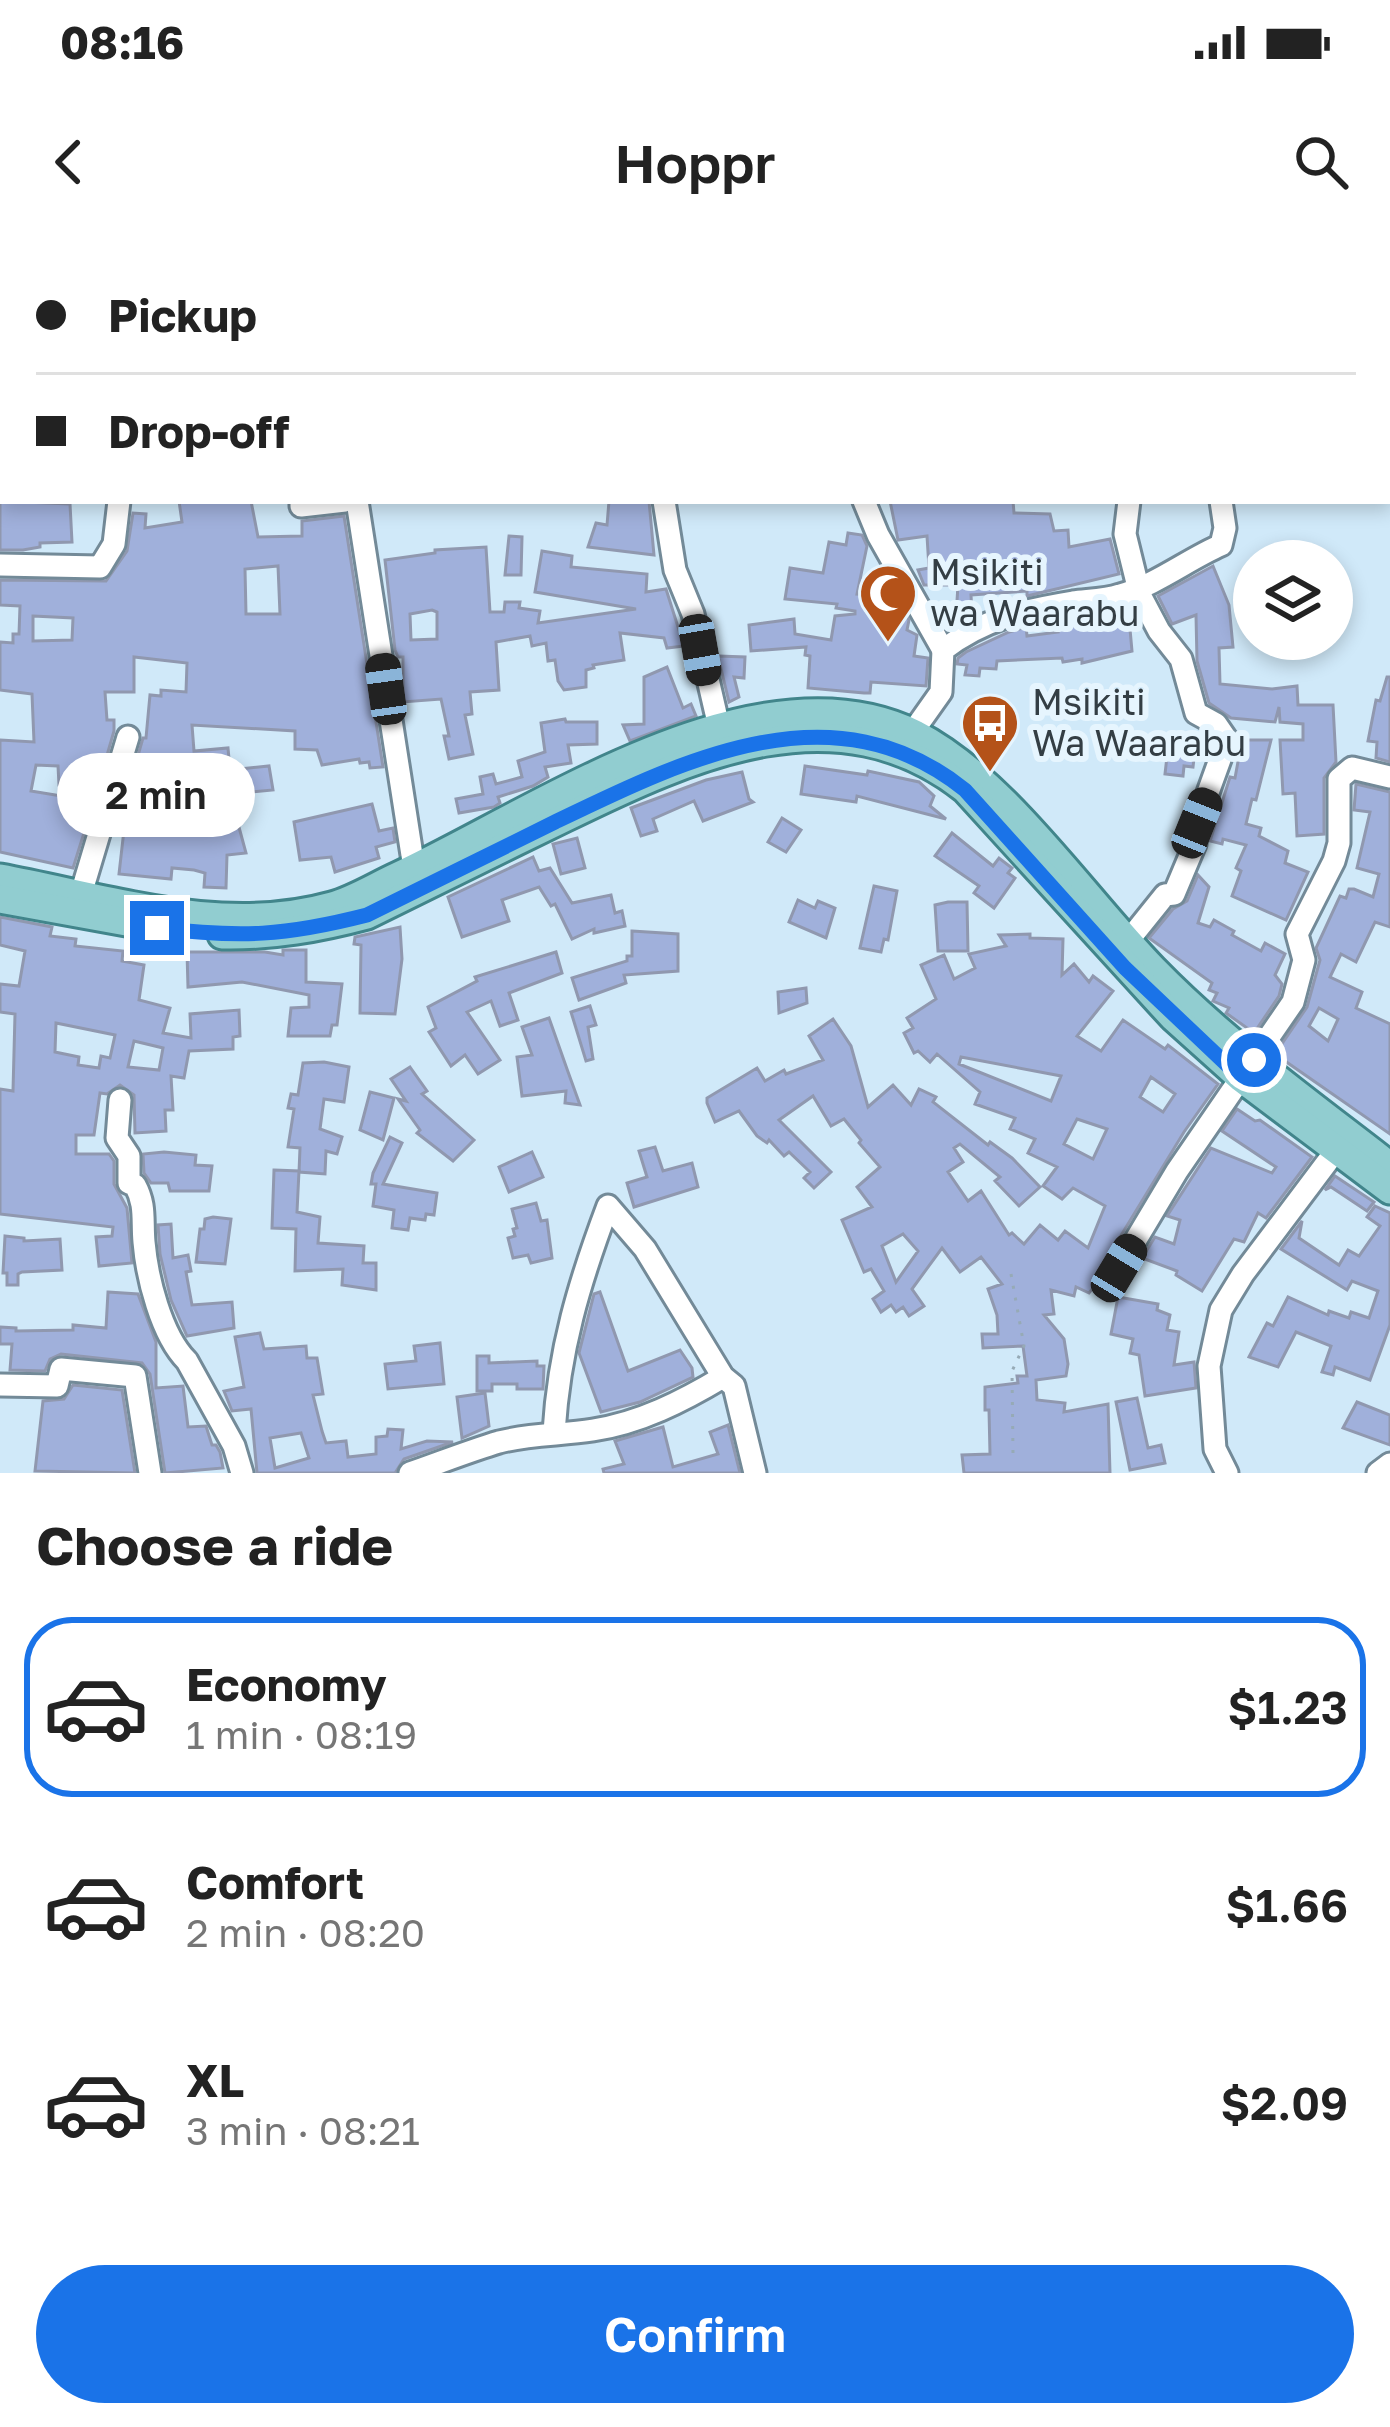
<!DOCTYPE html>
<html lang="en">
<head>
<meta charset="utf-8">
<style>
	body { margin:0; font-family:"Golos Text",sans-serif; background:#f6f6f6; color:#222; height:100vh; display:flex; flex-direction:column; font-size:45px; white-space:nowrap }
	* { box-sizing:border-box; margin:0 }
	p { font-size:39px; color:#767676 }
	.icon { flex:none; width:66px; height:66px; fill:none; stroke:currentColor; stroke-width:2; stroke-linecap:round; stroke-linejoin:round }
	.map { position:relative; height:1233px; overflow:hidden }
	.side { display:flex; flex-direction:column; background:#fff; flex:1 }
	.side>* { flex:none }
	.top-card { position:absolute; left:0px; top:0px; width:1392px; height:264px; box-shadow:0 6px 18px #0003; display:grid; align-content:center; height:264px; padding:0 36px; background:#fff }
	.controls { position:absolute; left:1233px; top:300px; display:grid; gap:24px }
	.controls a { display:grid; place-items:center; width:120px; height:120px; border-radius:50%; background:#fff; box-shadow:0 6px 18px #0003; font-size:60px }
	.end { position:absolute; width:54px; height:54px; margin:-27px; border:15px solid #1a73e8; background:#fff; box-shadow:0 0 0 6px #fff }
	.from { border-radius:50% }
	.bubble { position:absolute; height:84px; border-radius:42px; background:#fff; box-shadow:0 6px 18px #0003; font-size:39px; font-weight:600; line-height:84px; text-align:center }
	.car { position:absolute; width:36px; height:72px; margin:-36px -18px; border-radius:15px; box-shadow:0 0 9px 3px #0007; background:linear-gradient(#222 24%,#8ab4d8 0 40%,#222 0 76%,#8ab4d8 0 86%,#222 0) }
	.top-card b { display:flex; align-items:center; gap:42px; height:114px; font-size:45px }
	.top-card b+b { border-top:3px solid #e0e0e0 }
	.top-card i { width:30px; height:30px; background:#222 }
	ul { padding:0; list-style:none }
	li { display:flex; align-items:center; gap:36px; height:180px; margin:0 24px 18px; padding:0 12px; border:6px solid transparent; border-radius:48px }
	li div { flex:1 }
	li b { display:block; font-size:45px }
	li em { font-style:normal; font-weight:600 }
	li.selected { border-color:#1a73e8 }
	li>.icon { width:108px; height:108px; stroke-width:1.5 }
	h2 { padding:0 36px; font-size:54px; line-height:144px }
	.button { display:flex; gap:24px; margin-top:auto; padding:24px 36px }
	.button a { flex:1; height:138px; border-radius:72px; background:#1a73e8; color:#fff; font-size:48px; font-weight:600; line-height:138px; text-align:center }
	.status { display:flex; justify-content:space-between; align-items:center; height:84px; padding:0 60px; background:#fff; direction:ltr }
	.status svg { height:33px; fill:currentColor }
	header { display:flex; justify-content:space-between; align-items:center; height:156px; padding:0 36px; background:#fff; font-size:54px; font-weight:600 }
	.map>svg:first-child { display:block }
	.building { fill:#a0b0db; stroke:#9098af; stroke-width:3; fill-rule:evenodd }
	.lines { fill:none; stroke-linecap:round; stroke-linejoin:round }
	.minor-casing { stroke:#738a98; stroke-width:27 }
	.major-casing { stroke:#41858b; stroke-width:33 }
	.path { stroke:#96aab6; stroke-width:3; stroke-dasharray:3 9; stroke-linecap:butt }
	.minor { stroke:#fff; stroke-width:21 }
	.major { stroke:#91cdd0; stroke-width:27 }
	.route { stroke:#1a73e8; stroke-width:15 }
	.labels { text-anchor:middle; stroke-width:12; stroke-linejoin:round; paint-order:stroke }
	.poi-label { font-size:36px; fill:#343e44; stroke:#e6f5fe; text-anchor:start }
</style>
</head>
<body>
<div class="status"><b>08:16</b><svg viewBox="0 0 49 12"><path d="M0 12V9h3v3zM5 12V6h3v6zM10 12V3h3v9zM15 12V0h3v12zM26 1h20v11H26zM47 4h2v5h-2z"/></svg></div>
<header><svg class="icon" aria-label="back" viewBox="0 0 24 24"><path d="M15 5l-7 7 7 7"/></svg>Hoppr<svg class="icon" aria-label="search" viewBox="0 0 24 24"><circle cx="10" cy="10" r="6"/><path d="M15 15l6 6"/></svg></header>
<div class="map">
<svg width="1390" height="1233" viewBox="0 0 1390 1233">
	<rect width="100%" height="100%" fill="#d0e9f9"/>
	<!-- building -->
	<g class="building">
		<path d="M0 261 70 264 72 302 40 303V307L23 310H0Z"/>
		<path d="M179 261H251L258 297 302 296V281L344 276 383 527 370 528 369 522 360 523 359 519 322 525 317 510 295 509V491L192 485 194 511 228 508 230 530 269 526 273 550 230 554 246 613 227 615 226 648 204 647 205 633 194 630 172 628 171 639 119 634 125 581 119 580 124 564 148 566 151 542 130 543 143 498H146L150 455 161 456V450L186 452 187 423 134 417V452H105L107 480H114V491L101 536 85 537 86 544 59 545 58 526 36 525 31 551 86 560 89 577 73 628 0 612V500L34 502 32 454 0 450V402L13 403V394H19L20 366 0 365V340L106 341 127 311 133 273 146 274 145 288 182 282ZM278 326 280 374H246L245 329ZM33 376 73 378 72 400 33 401Z"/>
		<path d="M609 261H649L654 315 588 307 596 283 607 285Z"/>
		<path d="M890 261H1013L1014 273 1050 274 1054 291 1068 290 1069 307 1110 299 1119 334 1027 356V351L971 355 972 374 956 377 958 345H924L918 330 929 328 927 296 898 300Z"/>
		<path d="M848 293 862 295 867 306 857 354 895 356 909 380 907 390 917 395 914 416 928 418 926 446 871 442 870 453H864L808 448 810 416 805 415 806 407 751 411 749 385 794 379 795 394 831 400 835 376 855 374V371L836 368 837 364 785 359 790 328 823 333 829 302 846 305Z"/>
		<path d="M509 296 522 297 521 335H505Z"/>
		<path d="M486 307 490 372H504L505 362H520L519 368 540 371 538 383 636 369 535 352 542 311 572 316 571 327 647 334 646 352 666 349 684 406 667 408 664 398 620 393 624 420 593 425 594 428 586 430V447L564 450 558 441 555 420 548 421 546 403 532 406 530 396 496 402 499 450 470 452 472 474 465 475 473 514 449 519 444 496H449L441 459 403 462V417H398L395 410 385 320 435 313V310ZM432 370 437 372V399L411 400 410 374Z"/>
		<path d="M1213 326 1229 365 1233 407 1219 408 1220 444 1272 449 1297 446 1298 465H1333L1336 522 1324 538V594L1297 596 1295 553 1283 554 1280 500H1303V484L1280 482 1279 467 1275 482 1231 478 1209 463 1197 421 1196 375 1172 384 1158 356Z"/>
		<path d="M1120 371 1122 379 1129 378 1132 411 1082 423V419L1063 422 1062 418 997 421 996 429 980 428 979 436 965 435 967 425 957 424 958 418 966 412 1009 392 1026 387 1027 396 1058 392 1055 380Z"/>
		<path d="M718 416 745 417 744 438 734 437 739 457 729 462Z"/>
		<path d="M667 427 683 468 691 464 696 476 630 501 623 485 644 484V437Z"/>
		<path d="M1387 437H1390V522L1376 518 1377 502 1368 501 1376 460 1380 461Z"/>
		<path d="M565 479 566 482H597V504L568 505 571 523 545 527 548 537 533 546 498 557 500 563 494 567 459 573 456 559 483 554 480 537 493 534 496 544 522 537 518 521 545 512 541 483Z"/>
		<path d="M1169 499 1196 502 1193 527 1184 526 1183 536 1165 534Z"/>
		<path d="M1242 500H1271L1256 560 1252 559 1246 584 1261 588 1259 596 1288 611 1285 623 1308 632 1286 680 1232 656 1241 631 1236 628 1246 605 1223 599 1222 604 1210 601 1230 537 1235 538Z"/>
		<path d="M805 526 867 535 868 531 919 542 934 556 930 566 946 579 857 556 856 562 801 554Z"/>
		<path d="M742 532 749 559 753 562 703 581 694 561 653 579 657 591 641 596 631 568 706 540Z"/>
		<path d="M1356 544 1390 552V687L1375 682 1356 722 1341 714 1330 737 1362 752 1356 768 1390 784V894L1275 814 1307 767 1320 720 1316 708 1340 656 1346 658 1349 649H1354L1373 657 1379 634 1357 628 1370 572 1354 570ZM1319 768 1338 779 1328 801 1309 786Z"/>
		<path d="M372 564 379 591 393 588 395 602 376 607 379 618 335 632 331 617 300 620 294 582Z"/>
		<path d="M782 578 801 590 786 612 768 602Z"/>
		<path d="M952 593 993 626 999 618 1012 628 1008 633 1015 638 994 668 974 653 979 646 935 616Z"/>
		<path d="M577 598 585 628 561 634 553 604Z"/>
		<path d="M533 617 539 631 550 628 572 663 611 655 615 673 622 671 625 686 594 693V689L572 699 555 664 551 666 539 647 502 660 509 681 462 697 448 657Z"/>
		<path d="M1198 635 1209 647 1198 683 1210 687 1214 680 1234 691 1232 695 1261 711 1265 703 1285 714 1275 735 1282 744 1279 756 1254 793 1226 773 1229 768 1213 761 1217 753 1209 750 1212 743 1149 698 1173 669 1187 661Z"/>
		<path d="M874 646 897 651 888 700 884 699 881 712 860 708Z"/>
		<path d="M798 660 815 668 818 661 835 668 826 698 789 682Z"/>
		<path d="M948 662H967L968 711H938L935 665Z"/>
		<path d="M0 677 52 687 50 696 76 699 75 706 123 711 122 721 144 725 139 760 170 768 163 793 191 798 190 774 239 770 240 796 233 797V809L189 811 184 838 171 836 173 870H165L166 891 135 893 134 855 120 845 107 854 100 853 94 895H76V914H109L114 921V944L127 968 132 1023 99 1026 96 997 112 996 113 987 0 974V849L13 851 15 774 0 772V744L19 746 25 711 0 705ZM56 783 115 795 110 818 101 816 99 828 78 825 79 817 55 812ZM134 801 163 808 159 830 128 827Z"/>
		<path d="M400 687 402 719 395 774 360 773 361 705 354 704 355 697Z"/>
		<path d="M632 691 678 694V731L624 735 626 743 579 760 572 738 627 721V716H632Z"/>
		<path d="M1030 694V698L1063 699 1062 735 1074 724 1089 742 1093 736 1113 751 1077 796 1101 811 1123 780 1165 809 1168 805 1218 844 1184 892 1106 1020 1100 1044 1097 1043 1089 1053 1076 1047 1074 1056 1051 1050 1054 1074 1044 1075 1064 1099 1068 1124 1066 1136 1036 1140 1037 1160 1065 1163 1064 1172 1108 1164 1110 1233H964L962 1215 990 1214 989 1170H985V1147L1018 1143 1017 1136H1027L1023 1106 983 1108 982 1094H998L997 1075 988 1049 1002 1044 981 1017 960 1032 942 1008 912 1049 924 1066 909 1076 903 1067 896 1072 891 1065 881 1072 873 1059 884 1051 871 1029 864 1032 842 980 872 967 857 947 880 927 859 903 861 900 844 879 831 886 813 856 779 880 831 932 814 948 804 938 810 932 789 912 784 916 769 900 767 903 757 896 739 871 715 882 707 863V858L757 828 765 841 784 830 786 834 823 820 809 796 833 779 851 806 868 867 893 845 911 865 919 849 936 857 933 862 988 905 990 902 1012 918 1040 947 1019 966 995 941 1000 937 960 904 954 908 963 922 948 932 968 961 981 951 1009 995 1012 993 1024 1004 1040 985 1058 1000 1065 991 1088 1008 1105 966 1073 948 1062 959 1043 946 1057 927 1028 913 1035 899 1010 889 1015 878 975 864 980 852 937 814 930 822 918 811 914 813 904 793 913 788 907 778 936 759 921 725 944 715 954 739 975 728 969 714 1006 706 999 695ZM961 817 1061 836 1051 861 959 824ZM1151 837 1175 854 1163 872 1140 857ZM1077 879 1107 889 1093 919 1064 904ZM903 994 918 1011 896 1042 882 1006Z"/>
		<path d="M283 710H306V742L342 744 337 785H332L330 796H288L291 768 309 767V755L242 742 188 747 187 712H265L283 715Z"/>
		<path d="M556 712 562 733 509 753 518 780 500 786 491 761 467 772 500 820 478 834 465 815 451 826 429 792 436 788 428 767 477 741 475 737Z"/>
		<path d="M806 748 807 763 779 773 778 752Z"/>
		<path d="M590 766 596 785 588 787 593 819 586 821 571 772Z"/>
		<path d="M549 778 567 829 580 865 565 863 566 851 522 856 517 817 532 815 522 787Z"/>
		<path d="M324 822 349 827 344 862 324 859 320 889 342 897 337 914 326 911 325 934 299 932 300 908 288 907 294 869 288 868 291 854 298 855 303 823Z"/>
		<path d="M410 827 427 851 422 854 474 900 453 921 417 893 420 890 398 859 406 861 391 839Z"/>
		<path d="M370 852 394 858 383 900 360 890Z"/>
		<path d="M1237 869 1255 881 1260 880 1312 917 1266 978 1258 973 1244 1002 1234 999 1202 1051 1176 1035 1177 1031 1142 1018 1155 997 1174 1004 1180 980 1167 976 1211 908 1272 933 1276 927 1222 891Z"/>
		<path d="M390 897 402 903 383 944 437 953 434 975 426 974 425 980 410 978 408 990 392 988 394 970 373 966 376 944H371L373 933Z"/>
		<path d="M655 907 663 931 692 923 698 947 634 967 627 943 647 937 639 911Z"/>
		<path d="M164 912 196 915 195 925 212 926 209 951H170L168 943H151L144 933 143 914Z"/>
		<path d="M532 912 543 937 509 952 499 927Z"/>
		<path d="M274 930 299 931 297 972 320 977 318 1003 364 1006 363 1023H376V1050L342 1045 343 1029 295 1031 296 989 272 988Z"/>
		<path d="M1335 936 1374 962 1367 971 1331 947 1325 950Z"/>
		<path d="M536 963 541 981 547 980 552 1018 531 1023 528 1015 513 1018 508 998 515 996 513 989 517 988 512 969Z"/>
		<path d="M1375 966 1390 973V1085L1370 1140 1335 1127 1333 1135 1322 1132 1331 1106 1296 1092 1278 1127 1249 1117 1267 1083 1273 1086 1288 1057 1328 1075 1329 1071 1349 1078 1351 1072 1369 1078 1378 1051 1352 1041 1347 1050 1281 1009 1302 981 1299 998 1339 1025 1348 1010 1359 1016 1380 986 1367 977Z"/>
		<path d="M213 977 231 979 225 1024 196 1022 200 989H204L205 979Z"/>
		<path d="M171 984 173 1018 188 1015 191 1031 186 1032 192 1065 232 1062 234 1088 187 1096 171 1060 160 1014 158 985Z"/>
		<path d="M5 996 24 998V1001L60 999 62 1030 22 1032 18 1034V1045H7V1033H3Z"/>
		<path d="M108 1052 138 1054 156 1102V1148L183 1146 188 1187 206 1186 212 1205H216L220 1212 223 1228 165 1233 150 1134 142 1123 61 1114 50 1119 45 1131 10 1130 12 1104H0V1087L16 1088V1091L73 1090V1085L106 1088Z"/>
		<path d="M600 1052 628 1131 680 1110 692 1128 693 1137 640 1162 601 1172 579 1113 594 1054Z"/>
		<path d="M1118 1057 1158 1064 1157 1070 1170 1075 1167 1090 1179 1092 1174 1125 1194 1122 1196 1148 1145 1156 1139 1115 1130 1113 1133 1099 1111 1094Z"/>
		<path d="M260 1093 264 1109 306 1106 307 1118H317L323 1154 313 1155 322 1191 326 1203 346 1201 348 1217 376 1214V1197L387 1196 388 1189 403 1190 401 1209 427 1201 453 1202 404 1219 395 1233H257L251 1169 232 1171 224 1151 244 1147 235 1097ZM301 1193 309 1218 275 1228 270 1198Z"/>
		<path d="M440 1103 444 1144 388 1149 385 1124 416 1121 414 1106Z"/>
		<path d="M477 1116H489V1123L537 1121V1126H544L543 1149H517V1144H492V1151H477Z"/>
		<path d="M73 1145 122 1150 135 1233 35 1231 43 1161 64 1159Z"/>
		<path d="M485 1153 489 1186 462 1198 457 1157Z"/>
		<path d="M1137 1158 1148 1208 1161 1205 1165 1223 1130 1230 1116 1162Z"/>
		<path d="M1357 1162 1390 1175V1205L1343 1188Z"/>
		<path d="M728 1185 740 1233H604L603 1229 624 1224 615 1201 663 1187 673 1227 718 1214 710 1192Z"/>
	</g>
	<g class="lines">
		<defs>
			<g id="minor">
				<path d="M507 0 508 3"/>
				<path d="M927 0V3"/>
				<path d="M1173 0V3"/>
				<path d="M195 3 196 0"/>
				<path d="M337 3V0"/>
				<path d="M845 3 847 0"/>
				<path d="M0 163H3"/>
				<path d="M301 261V266L345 261"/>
				<path d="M357 261 414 628"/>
				<path d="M664 261 675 330 693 374 719 487"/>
				<path d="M864 261 878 295 943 410"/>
				<path d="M0 325 100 327 114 304 119 261"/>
				<path d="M912 493 941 452 943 410C983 379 1024 370 1073 362 1088 360 1106 360 1120 355 1156 345 1187 320 1221 305L1225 288 1221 261"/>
				<path d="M81 654 128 497"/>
				<path d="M1128 701 1165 655 1174 654 1195 604 1197 583 1227 500 1216 484 1196 473 1181 419 1159 391 1140 355 1125 294 1129 261"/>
				<path d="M120 860 117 898 129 916V943L135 945C146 965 142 980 144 1002 147 1037 161 1095 187 1121L234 1206 242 1233"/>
				<path d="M1119 1028 1177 931 1293 762 1304 720 1297 694 1334 621 1339 603V539L1352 528 1390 537"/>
				<path d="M0 1145 57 1146 61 1129 135 1136 150 1233"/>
				<path d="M554 1192C559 1110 579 1043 608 966L645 1009 723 1137 734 1146 755 1233"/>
				<path d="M410 1233C439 1223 469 1211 499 1202 530 1194 561 1195 593 1190 640 1183 683 1161 723 1137"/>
				<path d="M1227 1233 1215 1209 1209 1126 1221 1070 1243 1034 1337 909"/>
				<path d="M1378 1233 1390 1224"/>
			</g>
			<g id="major">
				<path d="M0 638C108 658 222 697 332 666 354 660 376 646 398 636 537 571 758 416 915 494 1004 539 1082 656 1153 729 1225 803 1309 863 1390 926"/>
				<path d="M0 659 154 687"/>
				<path d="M222 695C273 696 318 688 367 675 432 643 498 610 564 578 691 516 837 448 965 549L1173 777 1241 838 1390 950"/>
			</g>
		</defs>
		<!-- minor casing -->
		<use href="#minor" class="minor-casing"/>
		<!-- major casing -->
		<use href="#major" class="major-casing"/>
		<!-- path -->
		<g class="path">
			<path d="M1389 135 1390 134"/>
			<path d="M1011 1034 1024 1106 1012 1131 1013 1214"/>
		</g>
		<!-- minor -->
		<use href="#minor" class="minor"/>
		<!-- major -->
		<use href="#major" class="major"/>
	</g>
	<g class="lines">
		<!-- route -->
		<path class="route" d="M157 688C241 698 285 696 367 675 430 644 492 613 555 582 685 519 835 445 965 550L1125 728 1241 838 1254 820"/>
	</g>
	<!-- icons -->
	<defs>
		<symbol id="mosque-pin" viewBox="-11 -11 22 30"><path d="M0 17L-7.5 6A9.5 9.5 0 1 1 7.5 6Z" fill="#b45219" stroke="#e6f5fe"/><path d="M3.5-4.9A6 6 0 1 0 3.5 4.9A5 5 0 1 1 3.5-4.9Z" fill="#fff"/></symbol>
		<symbol id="bus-pin" viewBox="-11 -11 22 30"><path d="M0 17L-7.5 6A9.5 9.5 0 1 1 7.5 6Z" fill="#b45219" stroke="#e6f5fe"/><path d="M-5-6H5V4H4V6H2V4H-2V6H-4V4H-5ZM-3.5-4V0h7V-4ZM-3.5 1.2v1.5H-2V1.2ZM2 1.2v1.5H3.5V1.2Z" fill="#fff"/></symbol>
	</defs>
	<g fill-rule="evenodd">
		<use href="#mosque-pin" x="855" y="320" width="66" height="90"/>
		<use href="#bus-pin" x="957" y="450" width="66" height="90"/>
	</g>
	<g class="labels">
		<!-- poi labels -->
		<g class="poi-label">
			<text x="930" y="345">Msikiti<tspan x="930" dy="41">wa Waarabu</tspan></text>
			<text x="1032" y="475">Msikiti<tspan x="1032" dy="41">Wa Waarabu</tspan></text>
		</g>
	</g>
</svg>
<div class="controls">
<a><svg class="icon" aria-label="layers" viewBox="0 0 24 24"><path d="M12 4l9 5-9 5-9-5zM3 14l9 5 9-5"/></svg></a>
</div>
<i class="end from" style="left:1254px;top:820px"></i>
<i class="end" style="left:157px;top:688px"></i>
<div class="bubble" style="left:57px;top:513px;width:198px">2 min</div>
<i class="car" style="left:700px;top:410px;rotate:170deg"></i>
<i class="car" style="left:386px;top:449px;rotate:352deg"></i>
<i class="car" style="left:1197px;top:583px;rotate:22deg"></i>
<i class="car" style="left:1119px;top:1028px;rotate:31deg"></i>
<div class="top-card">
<b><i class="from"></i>Pickup</b>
<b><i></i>Drop-off</b>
</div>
</div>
<section class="side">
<h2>Choose a ride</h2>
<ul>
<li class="selected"><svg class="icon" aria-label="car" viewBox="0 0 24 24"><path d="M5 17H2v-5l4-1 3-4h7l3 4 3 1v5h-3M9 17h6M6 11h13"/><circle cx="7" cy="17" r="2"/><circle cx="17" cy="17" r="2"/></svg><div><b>Economy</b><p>1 min · 08:19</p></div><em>$1.23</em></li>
<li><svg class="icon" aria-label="car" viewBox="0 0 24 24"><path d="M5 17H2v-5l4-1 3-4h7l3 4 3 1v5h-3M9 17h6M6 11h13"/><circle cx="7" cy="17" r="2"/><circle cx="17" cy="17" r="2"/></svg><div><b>Comfort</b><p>2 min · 08:20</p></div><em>$1.66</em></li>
<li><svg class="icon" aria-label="car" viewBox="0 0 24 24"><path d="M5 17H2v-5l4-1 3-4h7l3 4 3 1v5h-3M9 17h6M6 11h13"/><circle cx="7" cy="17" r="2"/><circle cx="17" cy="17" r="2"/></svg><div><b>XL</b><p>3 min · 08:21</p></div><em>$2.09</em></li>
</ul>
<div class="button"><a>Confirm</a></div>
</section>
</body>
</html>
